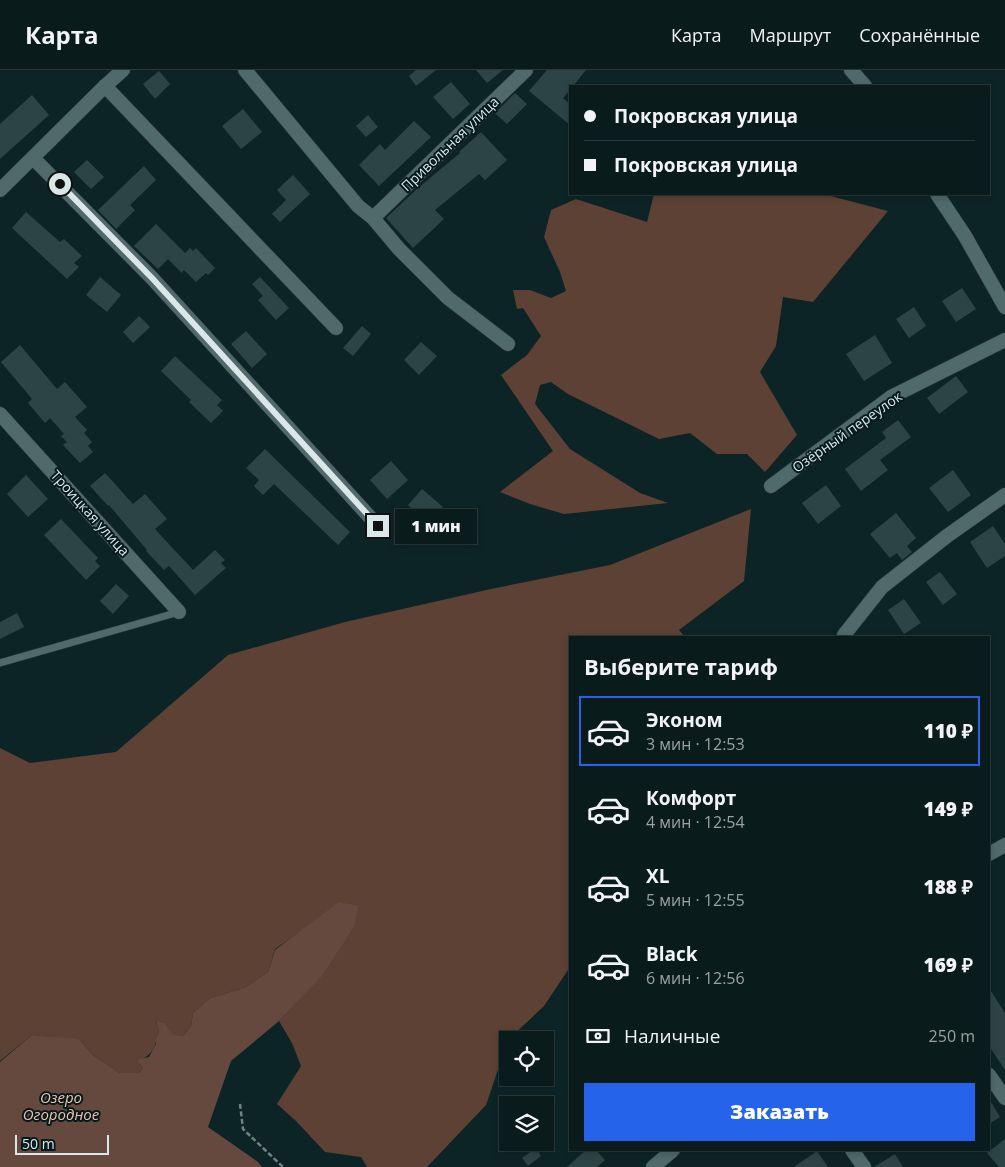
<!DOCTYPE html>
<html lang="ru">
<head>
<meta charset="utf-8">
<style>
	body { margin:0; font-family:"Open Sans",sans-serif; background:#132425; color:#f1f3f6; height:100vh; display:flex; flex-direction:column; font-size:19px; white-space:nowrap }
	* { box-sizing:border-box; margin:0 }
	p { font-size:16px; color:#99a1a3 }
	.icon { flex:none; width:28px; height:28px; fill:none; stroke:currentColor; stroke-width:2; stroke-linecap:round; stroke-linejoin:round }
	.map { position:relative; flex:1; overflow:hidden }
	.details { position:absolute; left:569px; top:566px; width:421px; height:515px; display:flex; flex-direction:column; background:#0a1b1c; border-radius:0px; box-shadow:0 2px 8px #0003,0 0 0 1px #2a393b }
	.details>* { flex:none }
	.top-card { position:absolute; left:569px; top:15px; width:421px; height:110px; border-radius:0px; box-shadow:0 2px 8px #0003,0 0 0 1px #2a393b; display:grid; align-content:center; height:110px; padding:0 15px; background:#0a1b1c }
	.fabs { position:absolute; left:499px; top:961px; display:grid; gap:10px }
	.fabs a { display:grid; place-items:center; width:55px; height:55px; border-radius:0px; background:#0a1b1c; box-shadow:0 2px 8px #0003,0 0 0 1px #2a393b; font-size:25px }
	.scale { position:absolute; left:15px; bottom:12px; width:94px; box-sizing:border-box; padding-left:5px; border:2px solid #dae7e8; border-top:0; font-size:14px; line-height:18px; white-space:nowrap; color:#dae7e8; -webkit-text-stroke:4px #041a1c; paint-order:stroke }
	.end { position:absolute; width:22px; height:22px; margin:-11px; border:6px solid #dae7e8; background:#111; box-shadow:0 0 0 2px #111 }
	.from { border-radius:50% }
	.bubble { position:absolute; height:35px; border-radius:0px; background:#0a1b1c; box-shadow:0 2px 8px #0003,0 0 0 1px #2a393b; font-size:16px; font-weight:800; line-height:35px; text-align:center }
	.top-card b { display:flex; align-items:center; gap:18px; height:48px; font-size:19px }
	.top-card b+b { border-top:1px solid #2a393b }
	.top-card i { width:12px; height:12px; background:#f1f3f6 }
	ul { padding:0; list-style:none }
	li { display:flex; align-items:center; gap:15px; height:70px; margin:0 10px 8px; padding:0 5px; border:2px solid transparent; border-radius:0px }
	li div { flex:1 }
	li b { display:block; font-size:19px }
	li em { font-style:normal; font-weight:800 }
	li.selected { border-color:#2563eb }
	li>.icon { width:45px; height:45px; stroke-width:1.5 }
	h2 { padding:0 15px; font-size:22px; line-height:60px }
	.pay { display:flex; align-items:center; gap:12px; height:55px; padding:0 15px; font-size:19px }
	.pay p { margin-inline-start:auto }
	.action { display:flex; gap:10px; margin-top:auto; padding:10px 15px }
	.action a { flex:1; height:58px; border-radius:0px; background:#2563eb; color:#fff; font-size:20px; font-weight:800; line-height:58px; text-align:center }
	header { display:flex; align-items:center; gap:30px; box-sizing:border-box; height:70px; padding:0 25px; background:#0a1b1c; border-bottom:1px solid #2a393b }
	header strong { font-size:24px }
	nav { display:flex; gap:28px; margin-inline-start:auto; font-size:18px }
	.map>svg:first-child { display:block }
	.forest { fill:#5d4135 }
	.water { fill:#66493e }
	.building { fill:#2d4446 }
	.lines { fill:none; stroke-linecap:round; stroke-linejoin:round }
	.lane-casing { stroke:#303d3f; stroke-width:8 }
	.street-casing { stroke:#303d3f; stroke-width:15 }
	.path { stroke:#6f8183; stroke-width:2.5; stroke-dasharray:5 2.5; stroke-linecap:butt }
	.lane { stroke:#50696a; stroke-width:7 }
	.street { stroke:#50696a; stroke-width:14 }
	.route { stroke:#dae7e8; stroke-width:6 }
	.labels { text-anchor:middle; stroke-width:4; stroke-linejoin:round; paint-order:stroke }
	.street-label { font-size:14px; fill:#dae7e8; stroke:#041a1c }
	.water-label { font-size:15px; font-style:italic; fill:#f8bfa8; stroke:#041a1c }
</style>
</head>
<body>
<header>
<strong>Карта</strong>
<nav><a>Карта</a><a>Маршрут</a><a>Сохранённые</a></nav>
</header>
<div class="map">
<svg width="1005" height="1097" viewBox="0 0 1005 1097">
	<rect width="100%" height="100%" fill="#0d2426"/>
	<!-- forest -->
	<g class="forest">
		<path d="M654 124H823L888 141 813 232 783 227 776 276 760 302 797 365 765 402 747 384H717L690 363 659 369 568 324 551 312 540 315 535 334 570 379 640 423 668 433 564 444 530 434 500 422 553 381 501 305 527 285 541 266 523 238 517 239 513 220H530L551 228 566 221 560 202 544 167 551 140 576 129 647 152Z"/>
		<path d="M751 439 744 511 679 560 685 567 570 568V897L544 936 508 970 486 1035 427 1097H367L361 1087 325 1082 296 1051 277 1034 301 996 292 973 279 951 321 906 300 862 275 879 268 902 244 918 210 928 193 943 191 956 183 966H173L165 953 156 950 159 963C156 968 157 970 155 975 152 984 145 988 137 992L143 997 140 1003H120L93 985 80 970 32 965 0 991V678L30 693 116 682 228 585 345 552 491 519 610 495Z"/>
	</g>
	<!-- water -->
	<path class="water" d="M339 832 358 836 354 857 321 907 279 951 231 991 208 1057 258 1092 262 1097H0V992L32 965 79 969 93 985 120 1003H140L143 997 137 992 139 989 149 987 156 974V968L159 963 156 950 165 953 173 965 183 966 191 956 193 943 210 928 244 918 268 902 275 880Z"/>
	<!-- building -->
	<g class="building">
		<path d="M416 0H436L416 16 409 6Z"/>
		<path d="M476 0H503L487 13Z"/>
		<path d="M547 0H586L573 16H570V20L563 28 570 34V55L529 21Z"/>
		<path d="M159 1 170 14 155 29 143 14Z"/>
		<path d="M451 12 470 34 453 49 433 27Z"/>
		<path d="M515 23 527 34 507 54 495 43Z"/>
		<path d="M32 25 49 45 0 89V54Z"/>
		<path d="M243 39 262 62 241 79 222 56Z"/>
		<path d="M368 45 378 57 366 67 356 56Z"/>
		<path d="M414 51 431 67 379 116 359 95 380 74 385 80Z"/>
		<path d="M481 62 507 90 485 110 479 104 435 140 444 149 413 178 386 148 418 118 460 83 459 82Z"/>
		<path d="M87 90 104 107 91 119 74 102Z"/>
		<path d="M144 96 156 110 130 135 135 140 116 159 98 140Z"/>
		<path d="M293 105 310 124 280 152 272 144 286 130 277 120Z"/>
		<path d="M26 142 60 172 64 169 82 186 74 193 79 197 67 209 12 158Z"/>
		<path d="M156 154 185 183 190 178 193 181 196 178 215 198 208 205 206 203 196 212 184 200 182 203 168 189 158 199 134 176Z"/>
		<path d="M100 207 121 225 107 242 86 225Z"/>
		<path d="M260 207 289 238 276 250 258 230 263 226 252 214Z"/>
		<path d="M962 218 976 239 956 252 942 231Z"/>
		<path d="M914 237 926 256 909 268 896 249Z"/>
		<path d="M139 246 150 257 133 273 123 262Z"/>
		<path d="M362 256 371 264 353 286 343 278Z"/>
		<path d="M246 261 267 284 252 298 231 274Z"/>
		<path d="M875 265 892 293 864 311 846 284Z"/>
		<path d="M421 272 437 286 419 305 404 290Z"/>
		<path d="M20 275 57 319 65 312 87 337 75 347 87 360 84 363 92 372 88 376 93 382 80 393 63 375 67 372 61 366 64 364 50 348 45 353 28 333 32 329 1 292Z"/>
		<path d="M175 286 222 330 217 335 223 341 211 353 189 332 191 330 161 301Z"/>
		<path d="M956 306 968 322 939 344 927 328Z"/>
		<path d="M898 350 911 367 880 390 888 400 861 421 845 399 886 368 882 362Z"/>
		<path d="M265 379 350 462 338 475 274 414 263 425 254 416 259 410 246 398Z"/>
		<path d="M391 391 408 410 387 429 370 410Z"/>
		<path d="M953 400 971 425 948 442 929 418Z"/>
		<path d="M105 403 133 434 145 424 167 449 155 459 193 500 215 480 225 490 221 493 226 498 195 525 169 496 164 500 146 481 147 480 109 435 108 436 90 416Z"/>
		<path d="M26 405 48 429 28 447 7 424Z"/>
		<path d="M826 415 841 436 818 454 802 433Z"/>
		<path d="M422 419 443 437 428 454 408 435Z"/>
		<path d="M896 443 916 468 907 476 912 482 902 490 897 483 890 488 870 464Z"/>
		<path d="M61 449 98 488 95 491 100 496 86 510 44 465Z"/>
		<path d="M993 456 1005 474V486L987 498 970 472Z"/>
		<path d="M940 502 957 524 943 535 926 512Z"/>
		<path d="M116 514 129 526 113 544 100 531Z"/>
		<path d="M904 529 921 553 904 564 888 540Z"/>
		<path d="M17 543 24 557 0 569V552Z"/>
		<path d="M989 918 1005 943V1000L989 976Z"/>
		<path d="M989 1029 1000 1047 989 1054Z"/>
		<path d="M1005 1069V1097H999L987 1083Z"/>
		<path d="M536 1078 541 1086 528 1096 522 1088Z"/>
		<path d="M586 1080H596L605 1090 597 1097H567Z"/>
		<path d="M817 1081 828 1097H794Z"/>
		<path d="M895 1084 903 1097H874Z"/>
	</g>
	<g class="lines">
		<defs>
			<path id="lane" d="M0 593 179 542"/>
			<g id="street">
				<path d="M245 0 358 136 373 148 399 179 448 228 508 274"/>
				<path d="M851 0 865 16"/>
				<path d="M105 16 336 258"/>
				<path d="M33 88 152 208 378 456"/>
				<path d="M0 120 105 16 123 0"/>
				<path d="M937 124 965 166 1005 237"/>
				<path d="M373 148 526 0"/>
				<path d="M0 344 179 542"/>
				<path d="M771 416 891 327 1005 270"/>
				<path d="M845 568 844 565 882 517 947 466 1005 425"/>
				<path d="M989 784 1005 775"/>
				<path d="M989 1005 1005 1028"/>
				<path d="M852 1080 864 1097"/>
				<path d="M653 1097 673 1080"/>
			</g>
		</defs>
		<!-- lane casing -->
		<use href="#lane" class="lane-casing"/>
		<!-- street casing -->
		<use href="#street" class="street-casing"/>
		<!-- path -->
		<path class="path" d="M240 1034 243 1059 283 1097"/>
		<!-- lane -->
		<use href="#lane" class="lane"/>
		<!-- street -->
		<use href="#street" class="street"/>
	</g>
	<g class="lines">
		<!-- route -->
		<path class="route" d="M60 114 152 208 378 456"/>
	</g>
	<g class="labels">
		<!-- street labels -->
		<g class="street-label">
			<text transform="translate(450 74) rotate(-44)" y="5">Привольная улица</text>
			<text transform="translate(847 362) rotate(-35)" y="5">Озёрный переулок</text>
			<text transform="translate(90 443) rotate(48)" y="5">Троицкая улица</text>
		</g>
		<!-- water labels -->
		<g class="water-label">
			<text x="61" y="1033">Озеро<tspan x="61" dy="17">Огородное</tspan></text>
		</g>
	</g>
</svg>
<div class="fabs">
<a><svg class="icon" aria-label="locate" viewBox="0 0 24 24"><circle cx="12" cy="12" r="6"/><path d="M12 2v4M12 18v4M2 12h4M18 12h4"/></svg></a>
<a><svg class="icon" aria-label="layers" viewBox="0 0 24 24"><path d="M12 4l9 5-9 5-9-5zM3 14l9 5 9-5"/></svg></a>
</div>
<div class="scale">50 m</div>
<i class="end from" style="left:60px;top:114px"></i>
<i class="end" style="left:378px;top:456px"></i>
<div class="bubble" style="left:395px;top:439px;width:82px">1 мин</div>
<div class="top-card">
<b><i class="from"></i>Покровская улица</b>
<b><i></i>Покровская улица</b>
</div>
<section class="details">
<h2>Выберите тариф</h2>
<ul>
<li class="selected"><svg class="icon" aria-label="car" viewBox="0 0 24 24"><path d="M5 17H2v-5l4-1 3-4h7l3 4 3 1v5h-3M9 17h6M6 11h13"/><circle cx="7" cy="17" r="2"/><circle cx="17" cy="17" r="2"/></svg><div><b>Эконом</b><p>3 мин · 12:53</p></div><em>110 ₽</em></li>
<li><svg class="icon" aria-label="car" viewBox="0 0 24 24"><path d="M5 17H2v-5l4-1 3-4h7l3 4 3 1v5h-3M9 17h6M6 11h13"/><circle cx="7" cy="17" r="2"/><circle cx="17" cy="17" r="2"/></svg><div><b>Комфорт</b><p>4 мин · 12:54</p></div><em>149 ₽</em></li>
<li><svg class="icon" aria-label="car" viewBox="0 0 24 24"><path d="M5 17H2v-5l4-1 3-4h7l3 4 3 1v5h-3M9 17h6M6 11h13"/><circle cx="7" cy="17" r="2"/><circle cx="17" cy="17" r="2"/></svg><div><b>XL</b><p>5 мин · 12:55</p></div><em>188 ₽</em></li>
<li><svg class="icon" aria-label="car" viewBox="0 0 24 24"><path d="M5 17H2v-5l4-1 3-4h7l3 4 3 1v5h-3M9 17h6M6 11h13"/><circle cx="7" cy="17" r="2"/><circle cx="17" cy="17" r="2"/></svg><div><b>Black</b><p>6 мин · 12:56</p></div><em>169 ₽</em></li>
</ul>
<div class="pay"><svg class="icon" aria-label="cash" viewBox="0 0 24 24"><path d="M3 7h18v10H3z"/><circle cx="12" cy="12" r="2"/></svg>Наличные<p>250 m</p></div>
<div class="action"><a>Заказать</a></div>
</section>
</div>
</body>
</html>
